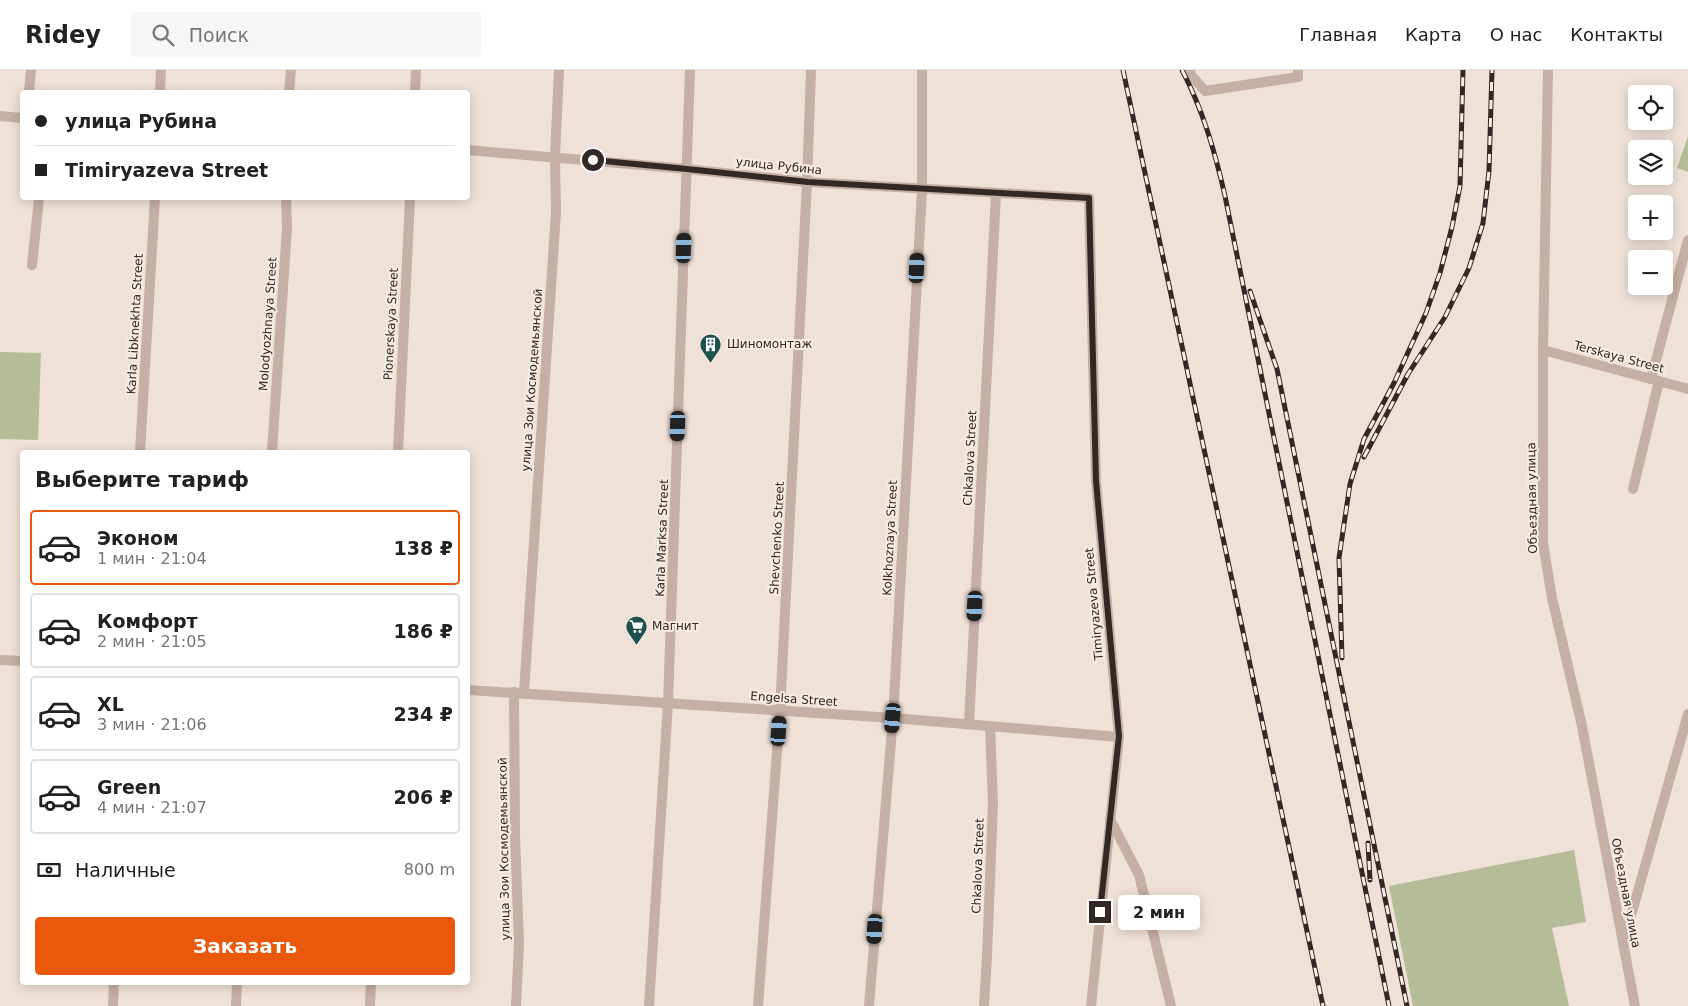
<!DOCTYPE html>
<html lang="ru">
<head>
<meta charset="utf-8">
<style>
	body { margin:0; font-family:"DejaVu Sans",sans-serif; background:#f6f6f6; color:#222; height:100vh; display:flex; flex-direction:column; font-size:19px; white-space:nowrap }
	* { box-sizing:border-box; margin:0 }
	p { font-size:16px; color:#767676 }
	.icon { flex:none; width:28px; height:28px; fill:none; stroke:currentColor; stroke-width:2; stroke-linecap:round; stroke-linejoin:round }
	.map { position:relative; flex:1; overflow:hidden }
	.panel { position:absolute; left:20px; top:380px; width:450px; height:535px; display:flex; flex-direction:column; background:#fff; border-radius:5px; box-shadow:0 2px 12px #0003 }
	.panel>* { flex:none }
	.banner { position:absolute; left:20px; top:20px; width:450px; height:110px; border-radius:5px; box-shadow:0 2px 12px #0003; display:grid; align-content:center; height:110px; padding:0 15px; background:#fff }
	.fabs { position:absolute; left:1628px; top:15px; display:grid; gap:10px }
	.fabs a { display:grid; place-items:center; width:45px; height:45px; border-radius:5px; background:#fff; box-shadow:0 2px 12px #0003; font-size:25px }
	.end { position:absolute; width:22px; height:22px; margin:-11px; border:6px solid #322825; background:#fff; box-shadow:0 0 0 2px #fff }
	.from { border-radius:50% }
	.bubble { position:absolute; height:35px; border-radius:5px; background:#fff; box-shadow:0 2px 12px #0003; font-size:16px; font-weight:700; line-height:35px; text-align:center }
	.car { position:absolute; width:15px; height:30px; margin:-15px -8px; border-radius:6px; box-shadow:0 0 4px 1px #0007; background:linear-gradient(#222 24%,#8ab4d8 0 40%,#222 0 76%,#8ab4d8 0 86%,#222 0) }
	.banner b { display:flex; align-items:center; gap:18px; height:48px; font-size:19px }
	.banner b+b { border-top:1px solid #e0e0e0 }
	.banner i { width:12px; height:12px; background:#222 }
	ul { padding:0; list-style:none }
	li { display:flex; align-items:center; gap:15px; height:75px; margin:0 10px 8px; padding:0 5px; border:2px solid #e0e0e0; border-radius:5px }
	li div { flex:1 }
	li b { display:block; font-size:19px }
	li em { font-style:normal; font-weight:700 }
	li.active { border-color:#ea580c }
	li>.icon { width:45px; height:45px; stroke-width:1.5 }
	h2 { padding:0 15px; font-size:22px; line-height:60px }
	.pay { display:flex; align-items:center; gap:12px; height:55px; padding:0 15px; font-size:19px }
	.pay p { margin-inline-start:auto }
	.button { display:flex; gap:10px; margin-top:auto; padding:10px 15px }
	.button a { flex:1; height:58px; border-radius:5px; background:#ea580c; color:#fff; font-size:20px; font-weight:700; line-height:58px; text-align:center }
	header { display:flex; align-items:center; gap:30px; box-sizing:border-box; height:70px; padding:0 25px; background:#fff; border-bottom:1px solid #e0e0e0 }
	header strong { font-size:24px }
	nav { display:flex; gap:28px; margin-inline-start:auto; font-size:18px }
	.search { width:350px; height:45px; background:#f6f6f6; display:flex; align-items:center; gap:12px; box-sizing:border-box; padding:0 18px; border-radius:5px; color:#767676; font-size:19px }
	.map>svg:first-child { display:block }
	.green { fill:#b5bd98 }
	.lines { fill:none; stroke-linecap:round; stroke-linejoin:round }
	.minor { stroke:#c6afa4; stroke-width:10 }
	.rail-casing { stroke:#322825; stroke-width:5 }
	.rail { stroke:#f7ebe3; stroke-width:3; stroke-dasharray:9; stroke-linecap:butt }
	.route { stroke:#322825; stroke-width:6 }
	.labels { text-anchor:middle; stroke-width:4; stroke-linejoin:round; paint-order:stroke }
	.street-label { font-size:12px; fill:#322825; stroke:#f7ebe3 }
	.poi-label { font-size:12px; fill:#322825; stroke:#f7ebe3; text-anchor:start }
</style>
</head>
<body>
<header>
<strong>Ridey</strong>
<div class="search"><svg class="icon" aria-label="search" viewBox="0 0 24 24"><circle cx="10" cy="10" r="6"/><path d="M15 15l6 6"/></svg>Поиск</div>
<nav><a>Главная</a><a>Карта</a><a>О нас</a><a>Контакты</a></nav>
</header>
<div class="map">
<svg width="1688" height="936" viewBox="0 0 1688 936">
	<rect width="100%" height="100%" fill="#efe1d7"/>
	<!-- green -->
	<g class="green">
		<path d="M1688 66V102L1677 98Z"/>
		<path d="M0 282 41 283 38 370 0 369Z"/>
		<path d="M1574 780 1586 852 1552 858 1569 936H1413L1389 816Z"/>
	</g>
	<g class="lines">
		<!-- minor -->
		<g class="minor">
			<path d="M1190 0 1191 5 1205 21 1298 7V0"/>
			<path d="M1548 0 1543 280V473L1552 528 1582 656 1635 936"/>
			<path d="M29 22 31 0"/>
			<path d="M160 22 161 0"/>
			<path d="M289 22 291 0"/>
			<path d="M415 22 416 0"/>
			<path d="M0 46 22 48"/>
			<path d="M468 80 687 99 807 112 1089 128 1096 411 1119 667 1091 936"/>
			<path d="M32 195 39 128"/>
			<path d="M1543 280 1688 319"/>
			<path d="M1651 309 1688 170"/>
			<path d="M140 382 155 128"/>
			<path d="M272 382 287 158 286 128"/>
			<path d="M398 382 410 128"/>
			<path d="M1633 419 1659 311"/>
			<path d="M0 590 22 591"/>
			<path d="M468 620 893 648 1119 667"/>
			<path d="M514 622 515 765 519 874 516 936"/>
			<path d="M524 622 556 142 555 87 559 0"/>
			<path d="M969 654 996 124"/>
			<path d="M1110 749 1139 805 1171 936"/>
			<path d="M1623 874 1688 644"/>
			<path d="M113 936 114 912"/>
			<path d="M236 936 237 912"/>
			<path d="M370 936 371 912"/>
			<path d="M649 936 668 633 690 0"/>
			<path d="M758 936 780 641 807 112 811 0"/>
			<path d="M869 936 893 648 922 120V0"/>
			<path d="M984 936 987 886 993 733 990 656"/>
		</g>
		<defs>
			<g id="rail">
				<path d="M1123 0 1323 936"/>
				<path d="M1182 0C1203 40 1215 82 1225 126L1389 936"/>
				<path d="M1250 221 1277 299 1407 936"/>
				<path d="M1364 387 1408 304 1445 247 1469 198 1483 153 1489 101 1492 0"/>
				<path d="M1342 588 1339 488 1350 414 1364 369 1394 313 1426 243 1440 203 1452 157 1460 116 1463 0"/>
				<path d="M1368 773 1370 810"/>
			</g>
		</defs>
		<!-- rail casing -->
		<use href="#rail" class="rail-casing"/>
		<!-- rail -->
		<use href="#rail" class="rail"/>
	</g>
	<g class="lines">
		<!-- route -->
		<path class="route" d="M593 90 687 99 808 112 1089 128 1096 411 1119 666 1100 842"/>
	</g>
	<!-- icons -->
	<defs>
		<symbol id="building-pin" viewBox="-11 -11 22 30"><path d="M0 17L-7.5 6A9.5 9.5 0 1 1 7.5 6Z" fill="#1d514e" stroke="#f7ebe3"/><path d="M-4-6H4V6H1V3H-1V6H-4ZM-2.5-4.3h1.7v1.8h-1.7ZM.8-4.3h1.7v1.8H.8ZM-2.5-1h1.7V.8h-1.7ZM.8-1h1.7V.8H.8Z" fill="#fff"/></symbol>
		<symbol id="supermarket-pin" viewBox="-11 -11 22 30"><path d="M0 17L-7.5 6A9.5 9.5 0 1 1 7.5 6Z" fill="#1d514e" stroke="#f7ebe3"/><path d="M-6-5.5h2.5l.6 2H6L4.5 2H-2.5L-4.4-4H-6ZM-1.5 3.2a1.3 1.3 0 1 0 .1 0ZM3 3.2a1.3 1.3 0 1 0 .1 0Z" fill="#fff"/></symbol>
	</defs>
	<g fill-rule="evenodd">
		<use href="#building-pin" x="698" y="262" width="25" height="34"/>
		<use href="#supermarket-pin" x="624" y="544" width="25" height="34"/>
	</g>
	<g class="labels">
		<!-- street labels -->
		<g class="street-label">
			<text transform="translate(779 96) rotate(6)" y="4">улица Рубина</text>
			<text transform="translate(135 254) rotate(-87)" y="4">Karla Libknekhta Street</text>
			<text transform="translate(268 254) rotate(-86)" y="4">Molodyozhnaya Street</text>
			<text transform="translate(391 254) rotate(-87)" y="4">Pionerskaya Street</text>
			<text transform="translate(1619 287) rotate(15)" y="4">Terskaya Street</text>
			<text transform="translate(532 310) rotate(-86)" y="4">улица Зои Космодемьянской</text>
			<text transform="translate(970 388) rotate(-87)" y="4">Chkalova Street</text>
			<text transform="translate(1532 428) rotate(-91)" y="4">Объездная улица</text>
			<text transform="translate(662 468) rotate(-88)" y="4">Karla Marksa Street</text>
			<text transform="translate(777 468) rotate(-87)" y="4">Shevchenko Street</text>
			<text transform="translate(890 468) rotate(-87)" y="4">Kolkhoznaya Street</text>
			<text transform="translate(1094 534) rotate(-95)" y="4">Timiryazeva Street</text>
			<text transform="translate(794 629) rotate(4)" y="4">Engelsa Street</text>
			<text transform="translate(504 779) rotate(-91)" y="4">улица Зои Космодемьянской</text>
			<text transform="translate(978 796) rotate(-88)" y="4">Chkalova Street</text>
			<text transform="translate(1626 823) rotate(79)" y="4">Объездная улица</text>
		</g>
		<!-- poi labels -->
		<g class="poi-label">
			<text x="727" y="278">Шиномонтаж</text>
			<text x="652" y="560">Магнит</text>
		</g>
	</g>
</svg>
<div class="fabs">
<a><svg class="icon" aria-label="locate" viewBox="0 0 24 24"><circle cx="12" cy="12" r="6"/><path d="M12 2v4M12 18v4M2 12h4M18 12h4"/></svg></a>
<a><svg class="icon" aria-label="layers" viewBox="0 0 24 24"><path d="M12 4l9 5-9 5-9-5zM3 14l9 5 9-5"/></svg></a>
<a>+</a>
<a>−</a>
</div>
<i class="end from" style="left:593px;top:90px"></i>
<i class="end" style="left:1100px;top:842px"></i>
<div class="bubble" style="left:1118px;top:825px;width:82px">2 мин</div>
<i class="car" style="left:684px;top:178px;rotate:2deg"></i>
<i class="car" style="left:917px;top:198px;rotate:3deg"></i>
<i class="car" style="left:678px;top:356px;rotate:182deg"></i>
<i class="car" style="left:975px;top:536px;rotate:183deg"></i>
<i class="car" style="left:893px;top:648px;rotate:185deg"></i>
<i class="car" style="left:779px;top:661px;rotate:4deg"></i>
<i class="car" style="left:875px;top:859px;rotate:184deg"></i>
<div class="banner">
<b><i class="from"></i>улица Рубина</b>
<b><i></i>Timiryazeva Street</b>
</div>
<section class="panel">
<h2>Выберите тариф</h2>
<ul>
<li class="active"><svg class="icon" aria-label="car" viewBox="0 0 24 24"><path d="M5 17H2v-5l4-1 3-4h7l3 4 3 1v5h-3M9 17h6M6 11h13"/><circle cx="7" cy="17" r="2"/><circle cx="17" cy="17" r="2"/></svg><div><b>Эконом</b><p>1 мин · 21:04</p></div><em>138 ₽</em></li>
<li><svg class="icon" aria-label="car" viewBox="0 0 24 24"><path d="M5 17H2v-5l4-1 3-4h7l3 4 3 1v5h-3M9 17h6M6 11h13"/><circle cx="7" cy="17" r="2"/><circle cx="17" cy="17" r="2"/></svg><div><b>Комфорт</b><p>2 мин · 21:05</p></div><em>186 ₽</em></li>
<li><svg class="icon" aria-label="car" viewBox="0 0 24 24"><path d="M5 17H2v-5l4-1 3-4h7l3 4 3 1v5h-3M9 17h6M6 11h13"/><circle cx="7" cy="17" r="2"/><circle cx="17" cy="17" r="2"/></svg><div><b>XL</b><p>3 мин · 21:06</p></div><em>234 ₽</em></li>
<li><svg class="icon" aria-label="car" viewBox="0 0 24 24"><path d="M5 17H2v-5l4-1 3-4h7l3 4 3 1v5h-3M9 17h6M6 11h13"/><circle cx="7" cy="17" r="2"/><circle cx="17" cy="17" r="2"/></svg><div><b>Green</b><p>4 мин · 21:07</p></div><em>206 ₽</em></li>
</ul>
<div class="pay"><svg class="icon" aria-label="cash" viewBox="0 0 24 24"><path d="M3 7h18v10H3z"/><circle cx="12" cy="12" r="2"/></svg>Наличные<p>800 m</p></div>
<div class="button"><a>Заказать</a></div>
</section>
</div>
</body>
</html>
